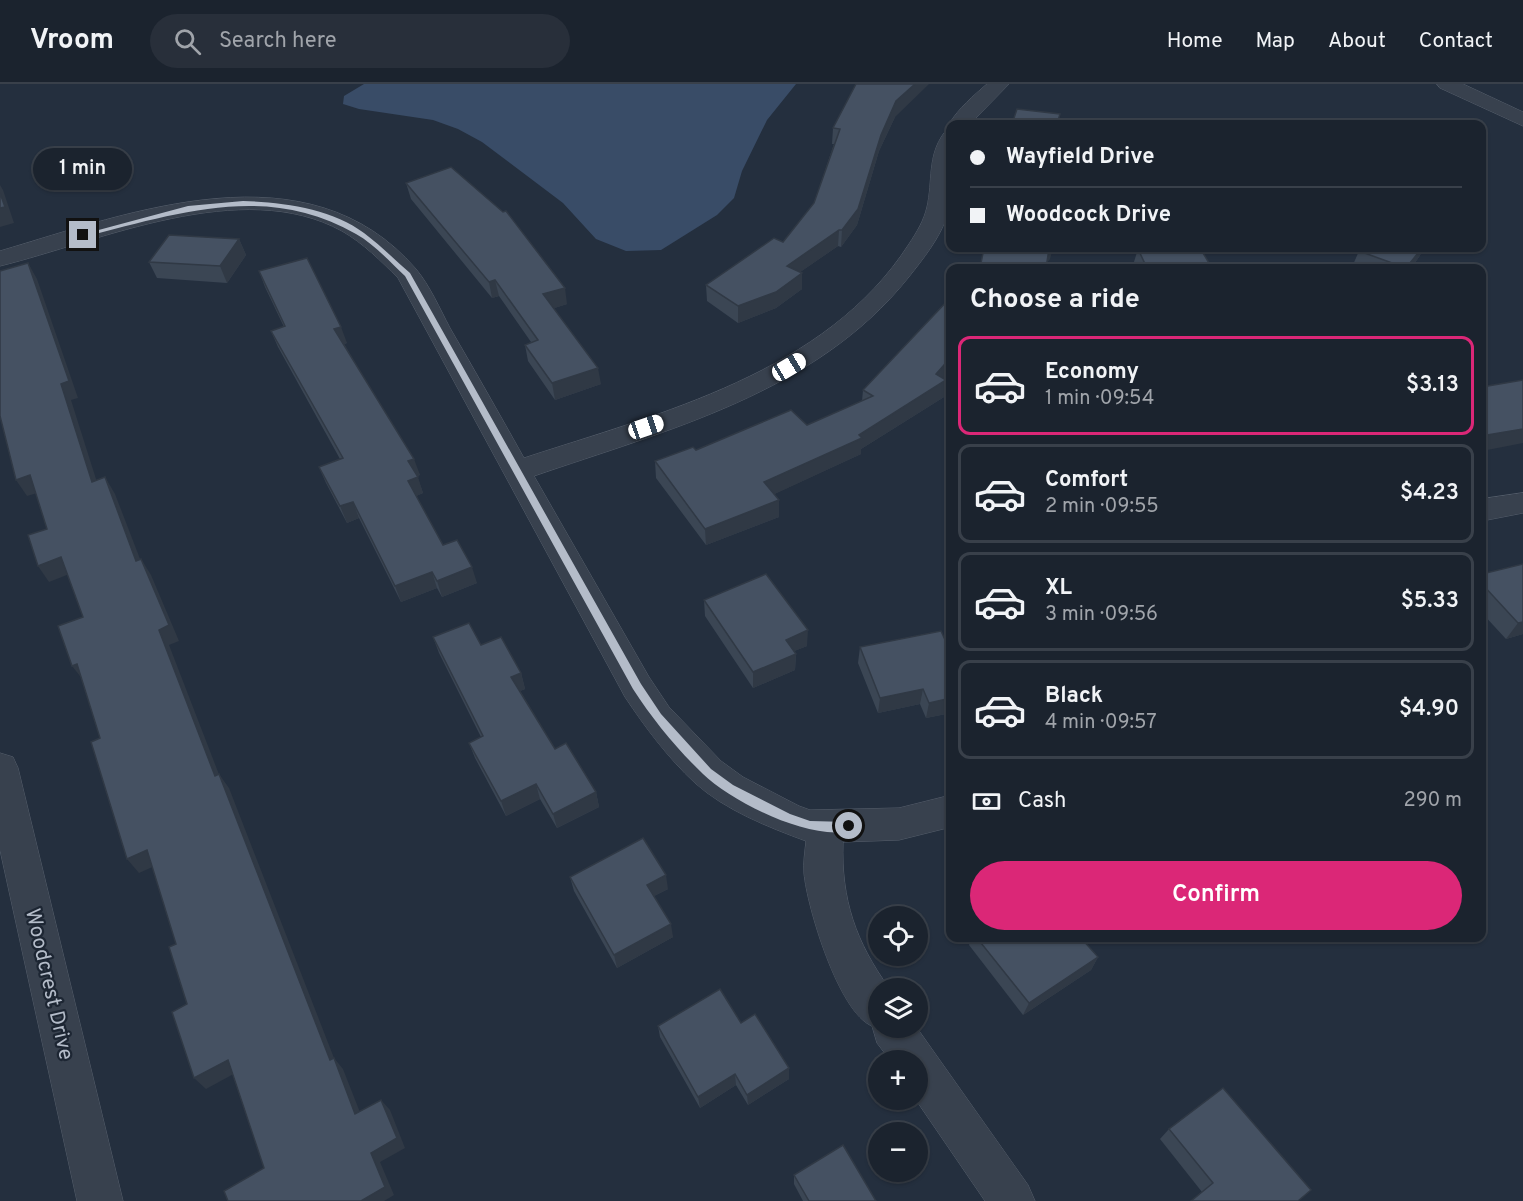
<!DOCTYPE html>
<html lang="en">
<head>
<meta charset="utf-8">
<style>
	body { margin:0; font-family:Overpass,sans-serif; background:#282f3a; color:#f1f3f6; height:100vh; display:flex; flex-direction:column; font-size:22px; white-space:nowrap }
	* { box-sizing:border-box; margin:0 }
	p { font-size:20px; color:#a0a4aa }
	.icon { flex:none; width:33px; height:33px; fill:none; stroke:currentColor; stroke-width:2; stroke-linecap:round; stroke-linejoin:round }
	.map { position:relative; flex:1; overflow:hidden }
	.sheet { position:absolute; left:946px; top:180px; width:540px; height:678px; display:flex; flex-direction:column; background:#1b232e; border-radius:12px; box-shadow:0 2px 4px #0004,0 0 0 2px #39404a }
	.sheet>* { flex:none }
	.guide { position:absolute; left:946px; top:36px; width:540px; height:132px; border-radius:12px; box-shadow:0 2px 4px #0004,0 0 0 2px #39404a; display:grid; align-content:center; height:132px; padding:0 24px; background:#1b232e }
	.buttons { position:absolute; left:868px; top:822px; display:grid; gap:12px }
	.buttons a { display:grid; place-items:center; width:60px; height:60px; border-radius:50%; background:#1b232e; box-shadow:0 2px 4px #0004,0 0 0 2px #39404a; font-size:30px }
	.end { position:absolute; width:27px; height:27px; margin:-14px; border:8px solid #b4bcc9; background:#111; box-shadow:0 0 0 3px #111 }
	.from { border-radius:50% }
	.bubble { position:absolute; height:42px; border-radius:21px; background:#1b232e; box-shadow:0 2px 4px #0004,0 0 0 2px #39404a; font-size:20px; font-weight:600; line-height:42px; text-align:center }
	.car { position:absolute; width:18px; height:36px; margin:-18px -9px; border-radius:8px; box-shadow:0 0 4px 2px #0007; background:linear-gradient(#fff 24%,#345 0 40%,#fff 0 76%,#345 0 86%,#fff 0) }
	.guide b { display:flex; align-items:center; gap:21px; height:57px; font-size:22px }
	.guide b+b { border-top:2px solid #39404a }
	.guide i { width:15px; height:15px; background:#f1f3f6 }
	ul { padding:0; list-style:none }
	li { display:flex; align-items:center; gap:18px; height:99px; margin:0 12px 9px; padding:0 12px; border:3px solid #39404a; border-radius:12px }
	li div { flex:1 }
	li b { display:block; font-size:22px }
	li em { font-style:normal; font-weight:600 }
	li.on { border-color:#db2777 }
	li>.icon { width:54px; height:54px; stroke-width:1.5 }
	h2 { padding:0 24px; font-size:27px; line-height:72px }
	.pay { display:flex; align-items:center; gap:15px; height:66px; padding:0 24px; font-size:22px }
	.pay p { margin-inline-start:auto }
	.primary-button { display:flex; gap:12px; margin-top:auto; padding:12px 24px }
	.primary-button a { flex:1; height:69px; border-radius:36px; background:#db2777; color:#fff; font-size:24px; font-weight:600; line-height:69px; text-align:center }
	header { display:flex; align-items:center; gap:36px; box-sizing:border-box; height:84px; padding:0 30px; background:#1b232e; border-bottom:2px solid #39404a }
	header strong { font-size:28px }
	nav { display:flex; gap:33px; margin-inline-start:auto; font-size:21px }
	.search { width:420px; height:54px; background:#282f3a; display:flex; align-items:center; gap:15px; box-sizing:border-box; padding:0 21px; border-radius:33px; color:#a0a4aa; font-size:22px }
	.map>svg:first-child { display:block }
	.water { fill:#394c67 }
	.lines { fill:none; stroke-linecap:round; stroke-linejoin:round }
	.street-casing { stroke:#565f6c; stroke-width:1 }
	.street { fill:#38414e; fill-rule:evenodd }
	.wall { fill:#3b4654 }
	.shaded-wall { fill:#303945 }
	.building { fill:#455162; stroke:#303945; stroke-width:1.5 }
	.route { fill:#b4bcc9 }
	.labels { text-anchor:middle; stroke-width:4.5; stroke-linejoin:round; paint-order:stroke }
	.near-street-label { font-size:21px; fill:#b4bcc9; stroke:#1d2633 }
</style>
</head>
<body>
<header>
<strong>Vroom</strong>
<div class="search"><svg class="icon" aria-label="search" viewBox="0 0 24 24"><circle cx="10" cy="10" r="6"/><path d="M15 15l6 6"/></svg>Search here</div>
<nav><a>Home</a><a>Map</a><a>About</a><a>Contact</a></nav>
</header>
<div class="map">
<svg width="1523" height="1117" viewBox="0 0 1523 1117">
	<rect width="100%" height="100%" fill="#242f3e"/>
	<!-- water -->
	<path class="water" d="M364 0H796L767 36 742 87 734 114 717 131 661 166 626 167 596 155 563 119 482 58 458 45 433 36 359 25 343 20 344 12Z"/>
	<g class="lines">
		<defs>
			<g id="street">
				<path d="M987 0H1009L970 40H951V44L949 40C959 24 973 12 987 0Z"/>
				<path d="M1437 0H1463L1523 28V42L1440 4Z"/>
				<path d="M951 47C951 72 956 104 948 129 941 153 923 175 908 194 816 309 667 346 534 392L649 593 669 623 721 677 743 693 799 722 810 726 899 724 951 711V743L899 756 843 758C841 816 856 858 889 904H879V944H917L1028 1101 1035 1117H985L916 1016H918V976H890L877 959 872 942C839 929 807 823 804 789 803 779 805 767 806 757 768 743 725 726 695 699 668 674 645 643 625 613L398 194C381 177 363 159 342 147 242 92 101 157 0 182V167C132 128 308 60 416 185 430 202 440 225 450 244 475 287 500 331 524 374 661 329 826 289 909 160 917 148 924 136 927 123 933 97 927 72 944 49Z"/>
				<path d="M1523 409V429L1482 437V415Z"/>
				<path d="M0 669 13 673 18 684 123 1117H77L0 766Z"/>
			</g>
		</defs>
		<!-- street casing -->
		<use href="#street" class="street-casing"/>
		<!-- street -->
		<use href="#street" class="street"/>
	</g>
	<!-- wall -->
	<g class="wall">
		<path d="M895 33 879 67 857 141 841 163 838 162 800 188 802 189V205L776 224 738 239 707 217 706 201 783 158 814 119 834 60H832L833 44Z"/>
		<path d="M406 99 567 220 554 224 601 300 555 316 528 277 525 261 531 258 499 212 492 214 411 115Z"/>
		<path d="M239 155 246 171 227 199 157 194 149 178Z"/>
		<path d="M1362 164H1424L1419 173 1411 184H1355L1352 183 1359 167Z"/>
		<path d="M1138 165 1212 184H1135L1133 181Z"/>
		<path d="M259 187 347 259 344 260 420 391 417 392 423 409 416 412 443 461 477 499 442 513 437 504 401 518 359 434 347 439 326 399 319 383 340 375 278 263 271 247 284 243 265 203Z"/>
		<path d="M951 213V287L944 295 946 296 944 313 861 365V370L774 410 779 433 706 461 656 394 655 377 696 366 807 341 862 317 863 306Z"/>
		<path d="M1523 296 1482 367V303Z"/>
		<path d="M1523 480V550L1506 555 1482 529V490Z"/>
		<path d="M704 516 807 562 794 567 796 570 795 586 753 604 705 532Z"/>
		<path d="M433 553 481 561 521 589 525 605 520 607 555 665 596 708 599 723 557 744 540 715 506 732 475 674 469 659 481 653 439 569Z"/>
		<path d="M860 563 951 569V629L926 634 920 620 878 629 858 579Z"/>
		<path d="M570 793 668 805 654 812 673 853 617 884 574 807Z"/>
		<path d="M971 854H1081L1098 873 1091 886 1023 931 969 861Z"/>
		<path d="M741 939 789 984V995L748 1021 736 1001 700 1024 660 953 658 942Z"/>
		<path d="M1169 1045 1311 1106 1202 1108 1160 1055Z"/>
		<path d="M794 1091 876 1117H803L794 1100Z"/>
	</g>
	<!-- shaded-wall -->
	<g class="shaded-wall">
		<path d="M915 0H929L895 33 879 67 857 141 841 163 842 146 881 51 896 17Z"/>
		<path d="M0 101 3 106 14 139 0 143Z"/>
		<path d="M839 146 838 162 786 198 787 182Z"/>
		<path d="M239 155 246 171 227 199 220 182Z"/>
		<path d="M1050 164H1053L1050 175 1045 181 1049 165Z"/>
		<path d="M1422 164H1424L1419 173 1411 184H1406Z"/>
		<path d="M28 179 37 195 78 314 71 316 102 414 92 398 61 300Z"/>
		<path d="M802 189V205L776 224 738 239V222Z"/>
		<path d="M495 196 499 212 492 214 489 198Z"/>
		<path d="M565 204 567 220 546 227 543 210Z"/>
		<path d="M341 243 347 259 340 262 334 245Z"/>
		<path d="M951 273V287L937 302 946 296 944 313 861 365V370L764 415V398L936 290Z"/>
		<path d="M598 284 601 300 555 316 552 299Z"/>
		<path d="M1523 345V359L1482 367V359L1487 351Z"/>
		<path d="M414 375 420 391 413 394 408 377Z"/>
		<path d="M30 391 41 408 27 412 16 396Z"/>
		<path d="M105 393 115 410 147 493 136 477Z"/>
		<path d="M418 393 423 409 414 413 408 397Z"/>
		<path d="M779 416V433L706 461 705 445Z"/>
		<path d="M353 418 359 434 347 439 340 422Z"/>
		<path d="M61 473 72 489 49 498 38 482Z"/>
		<path d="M141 475 151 491 179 557 169 561 225 706 215 692 159 546Z"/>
		<path d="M472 483 477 499 442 513 437 497Z"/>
		<path d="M432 488 437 504 401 518 395 502Z"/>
		<path d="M1523 538V550L1506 555 1518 539Z"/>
		<path d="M808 546 807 562 785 571 786 556Z"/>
		<path d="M796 570 795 586 753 604V588Z"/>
		<path d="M77 580 84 597 72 582Z"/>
		<path d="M521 589 525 605 516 609 511 593Z"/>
		<path d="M923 605 920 620 878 629 880 614Z"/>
		<path d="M951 614V629L926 634 929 619Z"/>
		<path d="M219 690 229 704 334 974 343 985 365 1041 355 1030 330 976Z"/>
		<path d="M536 700 540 715 506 732 501 717Z"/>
		<path d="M596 708 599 723 557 744 553 730Z"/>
		<path d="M147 766 159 780 139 789 127 775Z"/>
		<path d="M666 791 668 805 650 814 647 801Z"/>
		<path d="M671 840 673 853 617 884 614 871Z"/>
		<path d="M1098 873 1091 886 1023 931 1029 919Z"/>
		<path d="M228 976 239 987 206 1005 194 994Z"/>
		<path d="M789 984V995L748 1021 747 1011Z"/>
		<path d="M735 990 736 1001 700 1024 698 1013Z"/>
		<path d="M381 1016 390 1026 405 1064 380 1078 394 1111 384 1117H361Z"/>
	</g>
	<!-- building -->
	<g class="building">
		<path d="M856 0H915L896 17 881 51 858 125 842 146H839L787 182 802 189 776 208 738 222 706 201 774 154 783 158 814 119 840 45 833 44Z"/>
		<path d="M1017 25 1060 30 1057 40H1012Z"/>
		<path d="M451 83 503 128 506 127 565 204 543 210 598 284 552 299 525 261 538 256 495 196 489 198 406 99Z"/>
		<path d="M0 109 5 123 0 124Z"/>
		<path d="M169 151 239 155 220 182 149 178Z"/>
		<path d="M984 164H1050L1049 165 1046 184H980Z"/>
		<path d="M1178 164H1200L1212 184H1147L1138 165Z"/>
		<path d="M1362 164H1422L1406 184 1359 167Z"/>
		<path d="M307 174 341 243 334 245 414 375 408 377 418 393 408 397 443 461 457 456 472 483 437 497 432 488 395 502 353 418 340 422 319 383 343 374 271 247 285 242 259 187Z"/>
		<path d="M28 179 69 297 61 300 92 398 105 393 136 477 141 475 169 541 159 546 215 692 219 690 330 976 334 974 355 1030 381 1016 397 1054 371 1069 385 1103 361 1117H228L224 1107 264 1084 228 976 194 994 172 928 187 920 169 863 176 860 147 766 127 775 91 658 100 654 77 580 72 582 58 542 83 533 61 473 38 482 28 451 47 445 30 391 16 396 0 332V187Z"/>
		<path d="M951 213V273L936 290 946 296 859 351 862 354 764 398 779 416 705 445 655 377 693 363 696 366 791 326 807 341 873 312 863 306Z"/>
		<path d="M1523 296V345L1487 351 1482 347V303Z"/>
		<path d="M1523 480V538L1518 539 1482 500V490Z"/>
		<path d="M766 490 808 546 786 556 796 570 753 588 704 516Z"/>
		<path d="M469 539 481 561 501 553 521 589 511 593 555 665 566 659 596 708 553 730 536 700 501 717 469 659 483 652 433 553Z"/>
		<path d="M941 547 951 569V614L929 619 923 605 880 614 860 563Z"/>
		<path d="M643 754 666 791 647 801 671 840 614 871 570 793Z"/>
		<path d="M977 854H1081L1098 873 1029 919Z"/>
		<path d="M720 905 741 939 755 930 789 984 747 1011 735 990 698 1013 658 942Z"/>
		<path d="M1223 1004 1311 1106 1298 1117H1191L1213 1099 1169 1045Z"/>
		<path d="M843 1061 876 1117H809L794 1091Z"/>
	</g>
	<!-- route -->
	<path class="route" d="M243 117C282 118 333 125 364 149 380 161 395 176 410 189L641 600 661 630 711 685 733 701 790 730 810 737 849 738 853 739V746C813 759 732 718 703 690 677 665 653 636 633 605L405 192C390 178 374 160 356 150 266 98 176 130 83 153L80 151 188 122Z"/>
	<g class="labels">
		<!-- near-street labels -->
		<g class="near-street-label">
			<text transform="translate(50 900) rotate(77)" y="7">Woodcrest Drive</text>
		</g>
	</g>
</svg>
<div class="buttons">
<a><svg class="icon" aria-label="locate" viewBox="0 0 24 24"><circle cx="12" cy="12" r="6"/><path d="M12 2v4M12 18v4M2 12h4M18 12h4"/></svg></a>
<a><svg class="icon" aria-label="layers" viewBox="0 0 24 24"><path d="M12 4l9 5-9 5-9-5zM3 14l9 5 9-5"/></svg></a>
<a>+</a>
<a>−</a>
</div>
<i class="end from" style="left:849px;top:742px"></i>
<i class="end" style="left:83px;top:151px"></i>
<div class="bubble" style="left:33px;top:64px;width:99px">1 min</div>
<i class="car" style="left:789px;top:283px;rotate:59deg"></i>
<i class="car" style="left:646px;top:343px;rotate:71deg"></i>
<div class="guide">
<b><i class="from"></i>Wayfield Drive</b>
<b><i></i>Woodcock Drive</b>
</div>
<section class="sheet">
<h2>Choose a ride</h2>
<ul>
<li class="on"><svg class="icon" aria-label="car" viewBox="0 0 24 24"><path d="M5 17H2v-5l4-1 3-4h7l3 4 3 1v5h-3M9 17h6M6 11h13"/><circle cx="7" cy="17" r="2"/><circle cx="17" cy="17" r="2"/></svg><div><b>Economy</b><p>1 min · 09:54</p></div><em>$3.13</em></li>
<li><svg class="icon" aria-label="car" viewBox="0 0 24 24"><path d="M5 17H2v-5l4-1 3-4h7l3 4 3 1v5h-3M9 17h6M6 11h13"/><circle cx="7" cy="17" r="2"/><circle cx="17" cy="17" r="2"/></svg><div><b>Comfort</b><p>2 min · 09:55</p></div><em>$4.23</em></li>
<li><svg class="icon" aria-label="car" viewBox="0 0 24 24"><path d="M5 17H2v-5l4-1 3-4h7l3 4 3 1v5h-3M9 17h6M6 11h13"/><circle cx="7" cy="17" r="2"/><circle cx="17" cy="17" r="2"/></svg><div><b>XL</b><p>3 min · 09:56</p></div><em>$5.33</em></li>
<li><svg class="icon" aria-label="car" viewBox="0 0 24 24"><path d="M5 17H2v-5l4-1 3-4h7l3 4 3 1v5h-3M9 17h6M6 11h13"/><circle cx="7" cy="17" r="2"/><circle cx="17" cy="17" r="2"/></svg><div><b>Black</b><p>4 min · 09:57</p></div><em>$4.90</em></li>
</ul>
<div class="pay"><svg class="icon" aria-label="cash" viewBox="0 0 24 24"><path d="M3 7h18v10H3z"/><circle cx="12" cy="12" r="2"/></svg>Cash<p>290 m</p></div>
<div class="primary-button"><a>Confirm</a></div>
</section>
</div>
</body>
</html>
